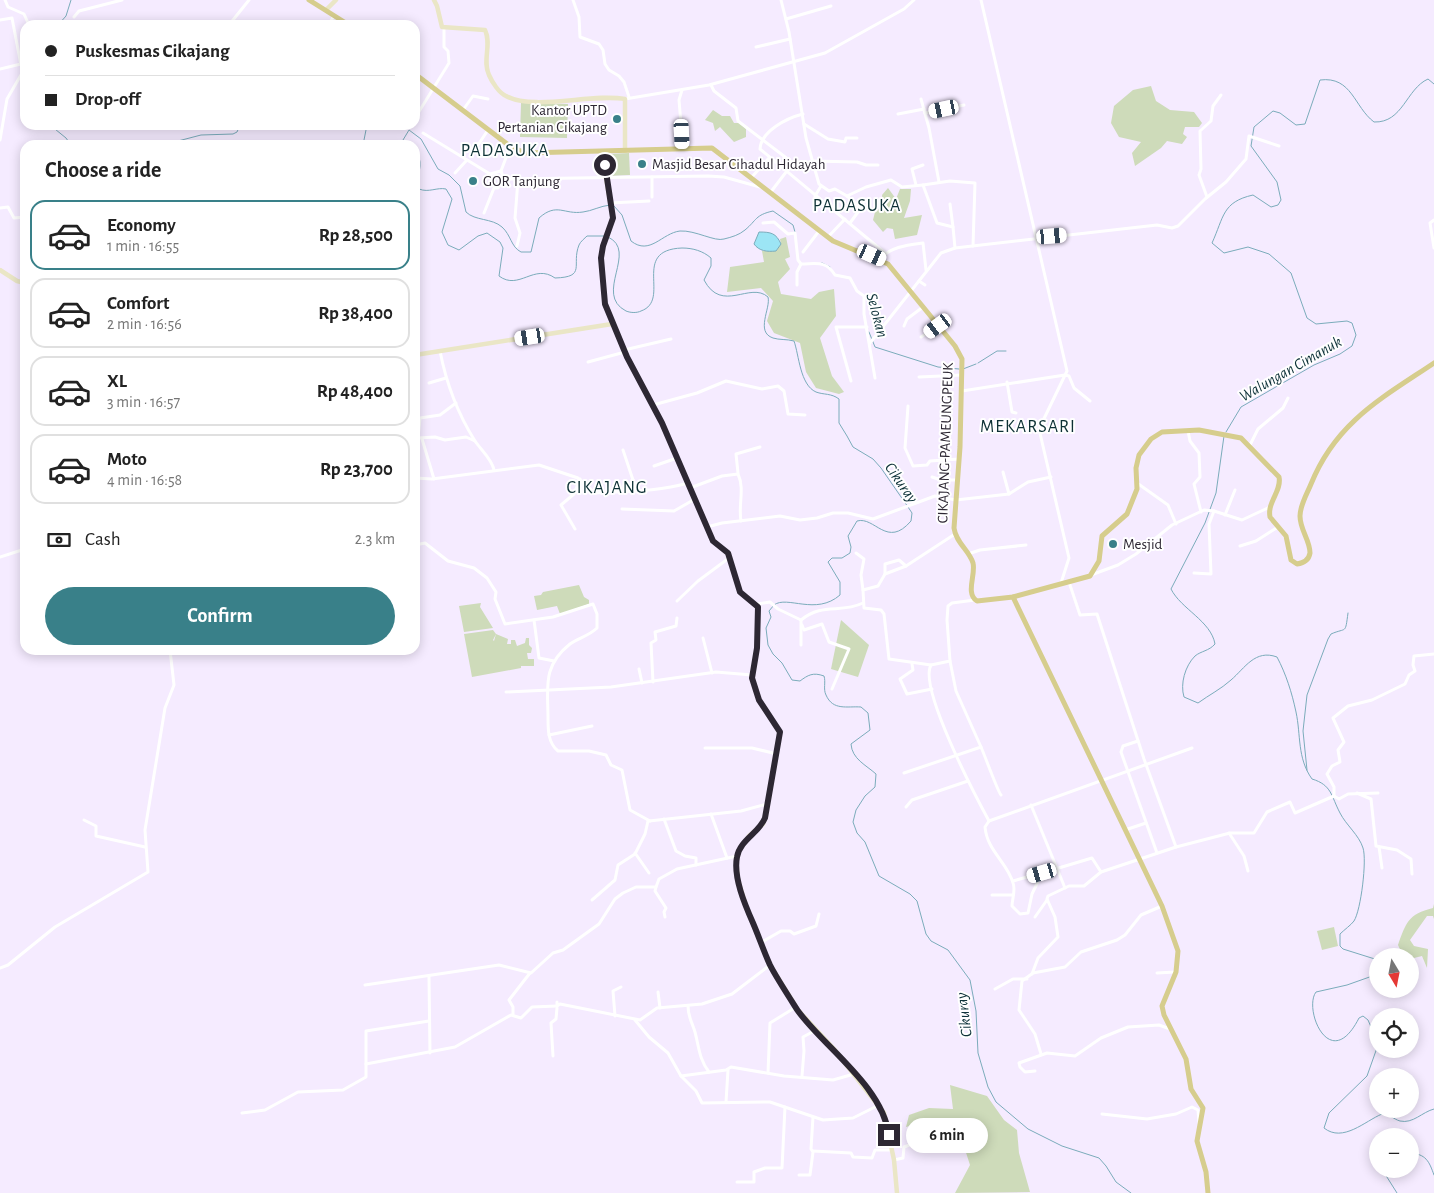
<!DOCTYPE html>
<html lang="en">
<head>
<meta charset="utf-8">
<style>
	body { margin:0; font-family:"Alegreya Sans",sans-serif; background:#f2f2f2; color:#222; height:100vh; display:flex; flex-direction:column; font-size:19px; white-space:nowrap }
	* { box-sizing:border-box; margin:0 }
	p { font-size:16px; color:#767676 }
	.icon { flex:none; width:28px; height:28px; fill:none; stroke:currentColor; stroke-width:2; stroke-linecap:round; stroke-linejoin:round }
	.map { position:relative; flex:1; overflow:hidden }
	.drawer { position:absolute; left:20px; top:140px; width:400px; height:515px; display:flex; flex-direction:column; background:#fff; border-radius:15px; box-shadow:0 2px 12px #0003 }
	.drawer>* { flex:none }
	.guide { position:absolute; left:20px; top:20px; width:400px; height:110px; border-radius:15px; box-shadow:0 2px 12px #0003; display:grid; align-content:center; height:110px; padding:0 25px; background:#fff }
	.needle { width:32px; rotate:170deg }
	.buttons { position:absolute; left:1369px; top:948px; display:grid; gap:10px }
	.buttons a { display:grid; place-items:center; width:50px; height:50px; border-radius:50%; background:#fff; box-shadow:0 2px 12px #0003; font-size:25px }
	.end { position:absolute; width:22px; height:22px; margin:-11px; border:6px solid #2d2733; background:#fff; box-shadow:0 0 0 2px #fff }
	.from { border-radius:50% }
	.bubble { position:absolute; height:35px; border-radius:18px; background:#fff; box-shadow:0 2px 12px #0003; font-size:16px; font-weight:700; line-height:35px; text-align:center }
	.car { position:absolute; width:15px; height:30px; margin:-15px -8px; border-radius:6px; box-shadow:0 0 4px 1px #0007; background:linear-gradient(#fff 24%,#345 0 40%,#fff 0 76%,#345 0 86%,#fff 0) }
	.guide b { display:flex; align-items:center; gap:18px; height:48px; font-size:19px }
	.guide b+b { border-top:1px solid #e0e0e0 }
	.guide i { width:12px; height:12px; background:#222 }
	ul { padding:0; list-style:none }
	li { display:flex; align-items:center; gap:15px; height:70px; margin:0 10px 8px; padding:0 15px; border:2px solid #e0e0e0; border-radius:15px }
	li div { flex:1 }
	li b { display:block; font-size:19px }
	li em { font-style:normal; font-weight:700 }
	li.selected { border-color:#398089 }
	li>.icon { width:45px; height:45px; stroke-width:1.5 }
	h2 { padding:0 25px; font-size:22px; line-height:60px }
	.pay { display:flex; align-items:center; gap:12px; height:55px; padding:0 25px; font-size:19px }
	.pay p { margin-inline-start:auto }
	.cta { display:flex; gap:10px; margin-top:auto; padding:10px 25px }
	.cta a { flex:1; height:58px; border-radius:30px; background:#398089; color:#fff; font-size:20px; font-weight:700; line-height:58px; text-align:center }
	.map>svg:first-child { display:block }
	.green { fill:#cedbba }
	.water { fill:#9ce5f5; stroke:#7bacbb }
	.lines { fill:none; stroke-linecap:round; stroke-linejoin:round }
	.stream { stroke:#7bacbb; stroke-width:1 }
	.street { stroke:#fff; stroke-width:3 }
	.secondary { stroke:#eae6c6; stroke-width:4.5 }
	.primary { stroke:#d6cd8d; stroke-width:5 }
	.route { stroke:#2d2733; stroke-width:6 }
	.poi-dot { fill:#398089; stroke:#fff; stroke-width:2 }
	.labels { text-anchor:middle; stroke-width:4; stroke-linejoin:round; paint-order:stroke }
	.poi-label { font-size:15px; fill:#2d2733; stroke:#fff; text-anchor:start }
	.street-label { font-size:15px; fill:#2d2733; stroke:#fff }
	.water-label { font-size:16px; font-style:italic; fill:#0e3239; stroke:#fff }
	.quarter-label { font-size:18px; letter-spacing:1px; fill:#0d3035; stroke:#fff }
</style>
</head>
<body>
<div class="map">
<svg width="1434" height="1193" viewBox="0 0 1434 1193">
	<rect width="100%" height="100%" fill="#f5ebff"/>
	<!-- green -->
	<g class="green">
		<path d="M1151 86 1156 101 1170 110 1194 112 1202 123 1199 127H1185L1183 134 1187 137 1182 144 1167 141 1161 148 1135 166 1132 153 1141 142 1119 137 1111 123 1114 106 1133 90Z"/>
		<path d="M521 103 568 104 567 138 520 137Z"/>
		<path d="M713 110 722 116H730L734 123H741L746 129V137L734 142 720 127 715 131 713 123 705 120Z"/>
		<path d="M629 153 630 175 608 176 607 154Z"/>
		<path d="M888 188 896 199 900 189H911L910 201 904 218 922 215 917 235 895 239 893 229 887 228 883 232 873 220 875 212 883 206 882 195Z"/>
		<path d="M786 237 790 257 785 259 790 269 778 282 781 294 811 299 819 292 834 289 836 316 820 338 832 376 844 392 839 394 816 388 806 372 800 343 774 333 767 321 773 301 761 288 727 292 730 267 764 262 762 251H776L781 244 780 239Z"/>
		<path d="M579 585 584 597 589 600V604L560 614 557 606 537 610 534 596 541 595 543 592Z"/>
		<path d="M481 603 480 607 493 628 464 632 459 606Z"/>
		<path d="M841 620 869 645 858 677 831 669Z"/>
		<path d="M493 630 496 634 493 640 494 641 496 634 508 639 507 644H511V640H515L517 646 525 643 526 638H529V645L532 648 531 653H527L528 659H534V666H521V668L472 677 464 634Z"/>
		<path d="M1434 904V919L1433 916H1427L1410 940 1414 946 1428 949 1427 968 1422 956 1410 959V956H1403L1398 945C1406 923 1408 914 1433 908Z"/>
		<path d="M1334 927 1338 946 1322 950 1317 931Z"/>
		<path d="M950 1085 987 1096 1004 1120 1017 1130 1019 1153 1030 1192 955 1193 970 1165 960 1134 938 1140 921 1123 906 1127 909 1115 929 1108 953 1109Z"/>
	</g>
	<!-- water -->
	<path class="water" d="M759 232C771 232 776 233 781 244L776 251C767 252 759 251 754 244Z"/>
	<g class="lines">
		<!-- stream -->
		<g class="stream">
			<path d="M58 25 66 16 71 0"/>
			<path d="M50 125 66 138 71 145"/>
			<path d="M176 145 178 141 201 135 233 134 237 132 240 125"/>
			<path d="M177 145H183"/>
			<path d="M363 145 367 125"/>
			<path d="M400 145 409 130 421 139 438 169 449 175 460 186 466 212C475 221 492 218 502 227 511 235 511 247 521 252H531L539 218C557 202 564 215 583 212 592 211 600 206 610 205"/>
			<path d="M415 155 419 157C423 171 414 177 419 189 429 193 437 187 446 189L452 199 442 232 448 245 459 250 478 236 487 233 500 242 503 248 499 276C519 291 534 263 555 278 587 277 571 265 579 245 580 242 585 238 587 236H604"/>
			<path d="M614 206 622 215 631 241C650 256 662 233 680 231 695 230 715 242 724 239 732 237 739 235 745 230 757 220 755 215 773 211L793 225 795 232"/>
			<path d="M608 237C639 251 593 294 626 311 631 313 637 313 641 311 672 300 630 250 682 248 693 248 703 251 711 258V266L704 280C722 314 750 281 768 297 771 308 755 332 773 338 779 340 787 339 794 341 799 355 800 385 816 392 824 395 831 393 839 399V423L847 436 853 447 873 459 881 468 908 507 912 513 911 521C887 549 875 516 857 521L848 536 851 547 850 553 842 558H832L828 562 840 582V595C816 616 787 595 774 605 772 607 771 609 769 611L771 617 766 628 768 645 773 654 782 663 792 680 800 681C808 675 813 672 824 676 826 682 823 689 826 695 833 711 847 706 861 707L868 713 870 730 851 744C852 759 866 765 876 774L875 787 865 796 856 810 853 822 857 833 865 842 879 876 910 894 917 901 926 934 931 941 948 950 970 980 976 1011 978 1053 988 1087 996 1102 1028 1129 1062 1146 1099 1158 1106 1166 1116 1182 1131 1193"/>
			<path d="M822 263 830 267"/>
			<path d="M869 332 875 347 938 367 959 369"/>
			<path d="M978 363 997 351H1006"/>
			<path d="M963 369 976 364"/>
			<path d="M1226 432 1241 407 1314 365 1340 354 1352 346 1356 335 1352 323 1347 321 1316 324 1307 318 1291 273 1269 254 1248 247 1224 253 1212 243C1224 217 1222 202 1253 195L1271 207 1278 205 1281 200 1277 182 1251 146 1254 127 1273 111 1280 113 1296 125 1305 124 1320 80C1352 76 1354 107 1374 122 1403 123 1406 89 1428 79L1434 84"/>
			<path d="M1224 436 1216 493 1205 523 1171 589C1181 609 1211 621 1215 644 1209 651 1201 651 1195 656 1185 666 1180 684 1184 697L1198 703C1209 695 1221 689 1231 680 1245 668 1255 649 1277 657 1286 674 1292 693 1296 712 1301 735 1297 758 1312 779 1332 785 1331 796 1340 813 1346 825 1359 835 1363 848 1367 860 1361 910 1354 921 1351 925 1344 930 1340 934V946L1343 949 1378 960"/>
			<path d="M1307 770 1303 731 1307 695 1328 639 1331 634C1347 627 1345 635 1348 613"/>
			<path d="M1378 974 1347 985 1316 992C1303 1009 1330 1075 1359 1018L1363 1016 1368 1020 1378 1043"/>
			<path d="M1378 1045 1367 1076 1329 1113 1324 1128C1343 1143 1365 1121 1382 1114 1390 1114 1393 1119 1400 1121 1413 1124 1422 1112 1434 1109"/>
			<path d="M1410 1153C1426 1154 1429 1161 1434 1175"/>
			<path d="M1388 1169 1385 1174 1397 1193"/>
		</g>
		<!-- street -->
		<g class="street">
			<path d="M5 0 8 7 24 14 29 25"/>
			<path d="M573 0 579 17 580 37 599 44 603 50 605 64 609 70 619 76 624 82 629 97"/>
			<path d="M781 0 789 32 806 138 819 184 829 191 835 189 847 196 866 187 891 180 902 187 923 185"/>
			<path d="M981 0 1067 371 1039 429 1069 558 1061 583"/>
			<path d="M74 17 79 11 122 0"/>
			<path d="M786 19 831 6"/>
			<path d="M0 20 12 18 21 65"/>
			<path d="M121 25H130"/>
			<path d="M229 25 249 0"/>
			<path d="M328 25 334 16"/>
			<path d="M756 47 790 39"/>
			<path d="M0 69 25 63"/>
			<path d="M711 85 714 91 736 108 738 121 793 163 770 193"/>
			<path d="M682 90 679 100 683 148"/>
			<path d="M625 99 709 85 825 53 904 9 914 0"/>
			<path d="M921 99 929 128 939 182"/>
			<path d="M463 110 473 96 488 99"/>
			<path d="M925 113 964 105"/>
			<path d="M803 114C787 118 761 131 760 149L885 253"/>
			<path d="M898 114 924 109"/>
			<path d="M415 118 449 63 448 51 444 47V28"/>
			<path d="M804 124 828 139 845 142 846 138H857"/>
			<path d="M423 133 490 174 501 171"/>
			<path d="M0 140 7 99 25 68"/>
			<path d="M510 147 501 171 503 177 510 179 708 176 724 177 760 187"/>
			<path d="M476 148 488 130"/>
			<path d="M812 161 857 162 866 165H878"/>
			<path d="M455 173 466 161"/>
			<path d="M751 178 769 158"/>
			<path d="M916 185 912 169 923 165"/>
			<path d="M815 196 821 186"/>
			<path d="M847 196 861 208 850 223"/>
			<path d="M652 197V177"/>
			<path d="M1207 197 1199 175 1201 169 1200 131 1211 121 1213 106 1221 95"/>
			<path d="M610 203 649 201"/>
			<path d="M950 204 953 227"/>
			<path d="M0 208 8 207 14 218 25 217"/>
			<path d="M484 213 494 188H498L503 177"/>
			<path d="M1434 220 1430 223 1434 248"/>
			<path d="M763 223 774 222 788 234 795 233 798 260 801 264C816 264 826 260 835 275L850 278 857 291 864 296V314L875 378"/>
			<path d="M828 237 845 219"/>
			<path d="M517 246 520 233 515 218 518 180"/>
			<path d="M955 248 953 227 937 223 923 185 950 181 975 183 973 246"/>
			<path d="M803 252 819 231"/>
			<path d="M881 259C889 247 908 245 923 243L926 270"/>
			<path d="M919 281 925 285"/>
			<path d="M797 285V272L801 264"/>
			<path d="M904 326 907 319 923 307"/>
			<path d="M921 337 938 326"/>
			<path d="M870 343 941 253 955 248 1157 225 1172 228 1178 226 1205 199 1226 182 1246 159 1249 136 1279 146"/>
			<path d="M624 350 671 339"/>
			<path d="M440 351C446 382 458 414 475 441 481 450 492 459 494 470"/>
			<path d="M588 362 625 352"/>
			<path d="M919 377 962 375"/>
			<path d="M851 381 836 327H867"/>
			<path d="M1007 382 1012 412 1016 413"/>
			<path d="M429 383 446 378"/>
			<path d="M962 391 1065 375 1069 376 1074 388 1090 401"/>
			<path d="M456 403 440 415 420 418 418 438 435 437 445 440 466 437 475 441"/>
			<path d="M653 405 697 393 726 381 762 389 778 386 784 391 788 414 805 415"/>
			<path d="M908 406 905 448 913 466 927 465 930 461 959 459"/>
			<path d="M1188 431 1190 441 1199 453 1200 477 1194 484 1201 512"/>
			<path d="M422 439 434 479"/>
			<path d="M1250 445 1258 429 1283 408 1288 398"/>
			<path d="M623 450 637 492"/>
			<path d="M654 466 677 458"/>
			<path d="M1003 472 1009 494"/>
			<path d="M738 473 736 454 760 447"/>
			<path d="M932 477 941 480H957"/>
			<path d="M415 478 432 479 539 465 578 478 595 493C627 491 656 492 688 483"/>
			<path d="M1137 483 1168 505 1176 524"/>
			<path d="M690 488 722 476 738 474C745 489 738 505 741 521"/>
			<path d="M622 509 674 511 695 499"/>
			<path d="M1225 515 1235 490"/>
			<path d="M707 527 722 523 780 516 800 520 817 518 833 513H848L873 519 935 496 956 500 1009 494 1028 482 1051 477"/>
			<path d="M575 529 561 505 574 494 580 479"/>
			<path d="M415 545 425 543 448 561 474 568 487 578 496 592 495 599 505 624 553 617 593 604 597 614V628C589 636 578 638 570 644 542 666 548 688 548 718 548 730 548 743 558 751H589L606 755 611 765 622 770 630 810 650 821"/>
			<path d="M1240 546 1256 541 1278 527"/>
			<path d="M856 553 864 559 861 575 863 590"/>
			<path d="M968 554 980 550 1026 545"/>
			<path d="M0 557 25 549"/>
			<path d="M1194 573 1211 574 1209 524 1214 511"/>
			<path d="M885 574V564L899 560 906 566"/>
			<path d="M1091 575 1118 565 1136 554 1172 525 1204 510 1214 511 1242 520 1270 507"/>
			<path d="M1069 582 1080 615 1097 614 1144 759 1176 847"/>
			<path d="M975 600 952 603 948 606 947 620 950 661 931 665C918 687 976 797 989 821L1192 748"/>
			<path d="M677 601 698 581 729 558"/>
			<path d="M757 604 770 602 778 609 801 620"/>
			<path d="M534 620 539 658 554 661"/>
			<path d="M801 620C823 602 840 614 863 603"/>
			<path d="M801 620V645"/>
			<path d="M802 625 804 630 822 624 829 642 849 649 832 689"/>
			<path d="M703 638 712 673"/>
			<path d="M912 664 913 670 900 679 907 694 932 689"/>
			<path d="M931 665 889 659 884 614 881 610 864 608 863 590 878 586 885 574 906 566 955 534"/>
			<path d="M639 669 642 683"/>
			<path d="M653 682 651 643 656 640 655 632 676 626 677 618"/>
			<path d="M506 692 611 687 716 672 752 675"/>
			<path d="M549 735 592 726"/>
			<path d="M1138 741 1123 746 1121 752 1157 853"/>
			<path d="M981 747C985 756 998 792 1001 795"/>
			<path d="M705 748H752L777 754"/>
			<path d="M904 773 981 747 956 691 950 661"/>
			<path d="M1357 793 1371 799 1376 846 1397 850 1411 859 1412 874"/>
			<path d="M1334 796V787L1327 774 1332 766 1340 762 1338 750 1344 742 1333 718 1348 706 1372 700 1405 684 1409 675 1415 671 1413 665 1414 656 1434 654"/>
			<path d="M1334 796 1339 799 1348 794 1378 793"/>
			<path d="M1031 805 1065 888"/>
			<path d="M906 807 912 800 968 781"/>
			<path d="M711 814 727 858"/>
			<path d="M664 819 676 851 685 856 696 858V865"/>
			<path d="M84 820 96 826V836L145 847"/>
			<path d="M649 821 741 811 767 804"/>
			<path d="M989 821 985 827C987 851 1008 863 1013 883 1016 890 1012 899 1012 906L1020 914 1028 913 1032 894 1042 873 1092 858 1101 872"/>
			<path d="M1125 830 1146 823"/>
			<path d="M1229 833 1244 856 1248 871"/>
			<path d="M1379 847 1382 868"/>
			<path d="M635 853 649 873"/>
			<path d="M1013 881 1041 873"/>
			<path d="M656 887 655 891 666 908 664 912 665 917"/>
			<path d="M992 895H1013"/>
			<path d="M592 900 615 880 618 865 635 854 645 834 648 821"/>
			<path d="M1035 917 1047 900"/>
			<path d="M762 942 781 931H790L794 934 816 926 819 914"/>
			<path d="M0 968 8 965 55 927 148 872 145 830 165 708 174 685 170 650"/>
			<path d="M1157 973 1175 972"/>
			<path d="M1032 974 1038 958 1058 937 1055 917 1047 899 1048 896 1069 886H1084L1101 872 1176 847 1230 833H1254L1267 812 1290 802 1295 813 1334 796"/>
			<path d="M429 977 430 1053"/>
			<path d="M365 985 499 965 531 973 553 953 563 950 599 924 615 899 623 893 636 887H656L659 879 677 869 737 856"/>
			<path d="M995 989 1013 979H1027"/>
			<path d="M658 992 660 1008"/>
			<path d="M557 1002V1006L560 1004 640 1020 657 1008 702 1004 732 994 770 965"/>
			<path d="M688 1006C688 1017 692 1022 695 1032 699 1047 699 1059 709 1072"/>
			<path d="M513 1014V1007L509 1000 530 973"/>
			<path d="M615 1016 613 991 621 987"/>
			<path d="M635 1020 649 1037 668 1053 681 1076 696 1091 702 1103 770 1102 823 1120 853 1118 879 1105"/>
			<path d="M1041 1054 1035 1034 1019 1010 1022 981 1033 973 1065 967 1081 952 1117 940 1125 935 1141 915 1162 906"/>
			<path d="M553 1056 551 1023 556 1019 557 1008"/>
			<path d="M366 1064 455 1047 511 1015 521 1018 532 1007 557 1006"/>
			<path d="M1035 1071 1025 1072 1020 1067 1019 1063 1047 1053 1075 1056 1101 1038 1128 1027 1159 1025 1170 1029"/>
			<path d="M768 1073 770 1023 796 1007"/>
			<path d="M681 1076 726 1070 731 1067 784 1076 833 1080 854 1074"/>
			<path d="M802 1076 804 1051 803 1037 816 1030"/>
			<path d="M726 1102 728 1070"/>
			<path d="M242 1113 265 1110 298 1092 343 1090 366 1077V1031L429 1021"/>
			<path d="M1102 1114 1147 1119 1176 1114 1192 1107 1198 1110 1199 1123"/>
			<path d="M813 1151 851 1153 853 1157 872 1158 875 1150H892"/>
			<path d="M894 1160 903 1158 904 1147 915 1143"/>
			<path d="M799 1175H810L813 1152 811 1149 813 1117"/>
			<path d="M737 1182H754V1172L765 1168H782L785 1107"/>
		</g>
		<!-- secondary -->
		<g class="secondary">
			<path d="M434 0 437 6 442 27 485 30C492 44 482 61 489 75 492 82 499 93 506 96 534 111 592 93 625 99V151"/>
			<path d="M326 10 336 0"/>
			<path d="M604 152 606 178 613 217 603 246 601 258 605 303 627 357 662 423 713 541 728 553 740 592 758 607 757 648 752 678 759 700 780 733 765 818 763 824 749 836 739 850 736 859 738 880 747 909 770 965 798 1010 834 1049 884 1113 894 1160 897 1193"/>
			<path d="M0 270 17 281 25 283"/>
			<path d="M415 355 612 324"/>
		</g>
		<!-- primary -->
		<g class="primary">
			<path d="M309 0 349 25"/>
			<path d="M415 74 511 147 526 153 712 148 833 241 888 264 955 346 962 359 960 447 954 528C956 543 969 550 973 563 976 575 965 593 977 601L1013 597 1090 576 1099 561 1102 536 1127 514 1137 489 1136 468 1139 455 1151 439 1162 432 1199 430 1241 438 1279 477C1282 491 1267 502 1270 517L1286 536 1291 560 1297 564C1304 563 1309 559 1310 553 1310 540 1300 530 1300 516 1300 505 1307 494 1311 484 1336 422 1382 398 1434 363"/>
			<path d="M1013 597 1162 906 1178 951 1176 972 1162 1006 1164 1015 1186 1059 1191 1089 1203 1108 1197 1141 1206 1172 1208 1193"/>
		</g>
	</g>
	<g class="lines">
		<!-- route -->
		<path class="route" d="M605 165 613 218 603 246 601 258 605 304 627 357 662 423 713 541 728 553 740 592 758 607 757 648 752 678 759 700 780 732 765 818C759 833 740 840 737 857 733 877 745 905 753 923 759 937 764 952 770 965 776 977 791 1000 798 1011 826 1049 882 1086 889 1135"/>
	</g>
	<!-- markers -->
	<g class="poi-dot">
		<circle cx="617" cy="119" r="5"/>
		<circle cx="642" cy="164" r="5"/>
		<circle cx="473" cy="181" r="5"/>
		<circle cx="1113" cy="544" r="5"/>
	</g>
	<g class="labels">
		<!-- poi labels -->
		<g class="poi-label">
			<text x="607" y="115" text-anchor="end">Kantor UPTD<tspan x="607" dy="17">Pertanian Cikajang</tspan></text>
			<text x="652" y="169">Masjid Besar Cihadul Hidayah</text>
			<text x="483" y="186">GOR Tanjung</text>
			<text x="1123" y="549">Mesjid</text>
		</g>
		<!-- street labels -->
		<g class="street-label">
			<text transform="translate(945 443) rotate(-88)" y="5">CIKAJANG-PAMEUNGPEUK</text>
		</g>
		<!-- water labels -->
		<g class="water-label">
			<text transform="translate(878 315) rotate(75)" y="6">Selokan</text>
			<text transform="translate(1290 368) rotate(-30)" y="6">Walungan Cimanuk</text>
			<text transform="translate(902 482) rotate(55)" y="6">Cikuray</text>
			<text transform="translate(963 1015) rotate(-97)" y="6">Cikuray</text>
		</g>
		<!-- quarter labels -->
		<g class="quarter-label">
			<text x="505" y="156">PADASUKA</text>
			<text x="857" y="211">PADASUKA</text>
			<text x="1028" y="432">MEKARSARI</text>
			<text x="607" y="493">CIKAJANG</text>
		</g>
	</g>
</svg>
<div class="buttons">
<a><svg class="needle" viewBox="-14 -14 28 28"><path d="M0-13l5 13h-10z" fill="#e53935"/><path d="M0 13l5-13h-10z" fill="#767676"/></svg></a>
<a><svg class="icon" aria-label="locate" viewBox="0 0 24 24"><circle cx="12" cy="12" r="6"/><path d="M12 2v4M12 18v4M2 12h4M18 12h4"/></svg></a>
<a>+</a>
<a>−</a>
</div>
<i class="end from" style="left:605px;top:165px"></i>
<i class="end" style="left:889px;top:1135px"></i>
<div class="bubble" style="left:906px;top:1118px;width:82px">6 min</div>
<i class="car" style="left:944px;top:109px;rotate:258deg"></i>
<i class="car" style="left:682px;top:134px;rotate:177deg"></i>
<i class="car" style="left:1052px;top:236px;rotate:85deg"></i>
<i class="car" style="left:872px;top:255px;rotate:114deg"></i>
<i class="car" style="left:938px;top:326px;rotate:234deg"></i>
<i class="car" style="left:530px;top:337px;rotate:261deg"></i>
<i class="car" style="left:1042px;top:873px;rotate:254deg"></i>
<div class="guide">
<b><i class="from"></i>Puskesmas Cikajang</b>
<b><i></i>Drop-off</b>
</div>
<section class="drawer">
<h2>Choose a ride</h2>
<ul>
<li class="selected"><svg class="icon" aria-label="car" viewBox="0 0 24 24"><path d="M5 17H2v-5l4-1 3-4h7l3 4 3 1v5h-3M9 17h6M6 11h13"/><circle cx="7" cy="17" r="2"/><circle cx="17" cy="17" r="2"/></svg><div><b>Economy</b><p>1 min · 16:55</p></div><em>Rp 28,500</em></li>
<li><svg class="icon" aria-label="car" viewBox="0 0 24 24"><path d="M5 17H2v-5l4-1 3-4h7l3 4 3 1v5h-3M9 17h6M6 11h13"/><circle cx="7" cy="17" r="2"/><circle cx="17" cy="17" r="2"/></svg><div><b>Comfort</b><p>2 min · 16:56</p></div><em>Rp 38,400</em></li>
<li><svg class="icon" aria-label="car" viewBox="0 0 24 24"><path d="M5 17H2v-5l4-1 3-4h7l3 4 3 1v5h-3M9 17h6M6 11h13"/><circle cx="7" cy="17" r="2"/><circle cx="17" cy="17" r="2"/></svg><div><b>XL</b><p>3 min · 16:57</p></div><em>Rp 48,400</em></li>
<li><svg class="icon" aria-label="car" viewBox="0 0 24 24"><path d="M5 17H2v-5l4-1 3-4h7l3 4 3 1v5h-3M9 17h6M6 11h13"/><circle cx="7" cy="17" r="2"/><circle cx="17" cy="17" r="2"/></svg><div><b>Moto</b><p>4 min · 16:58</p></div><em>Rp 23,700</em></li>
</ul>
<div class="pay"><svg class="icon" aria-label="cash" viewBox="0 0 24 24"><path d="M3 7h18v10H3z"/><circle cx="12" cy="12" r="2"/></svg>Cash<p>2.3 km</p></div>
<div class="cta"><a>Confirm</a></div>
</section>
</div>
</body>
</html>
